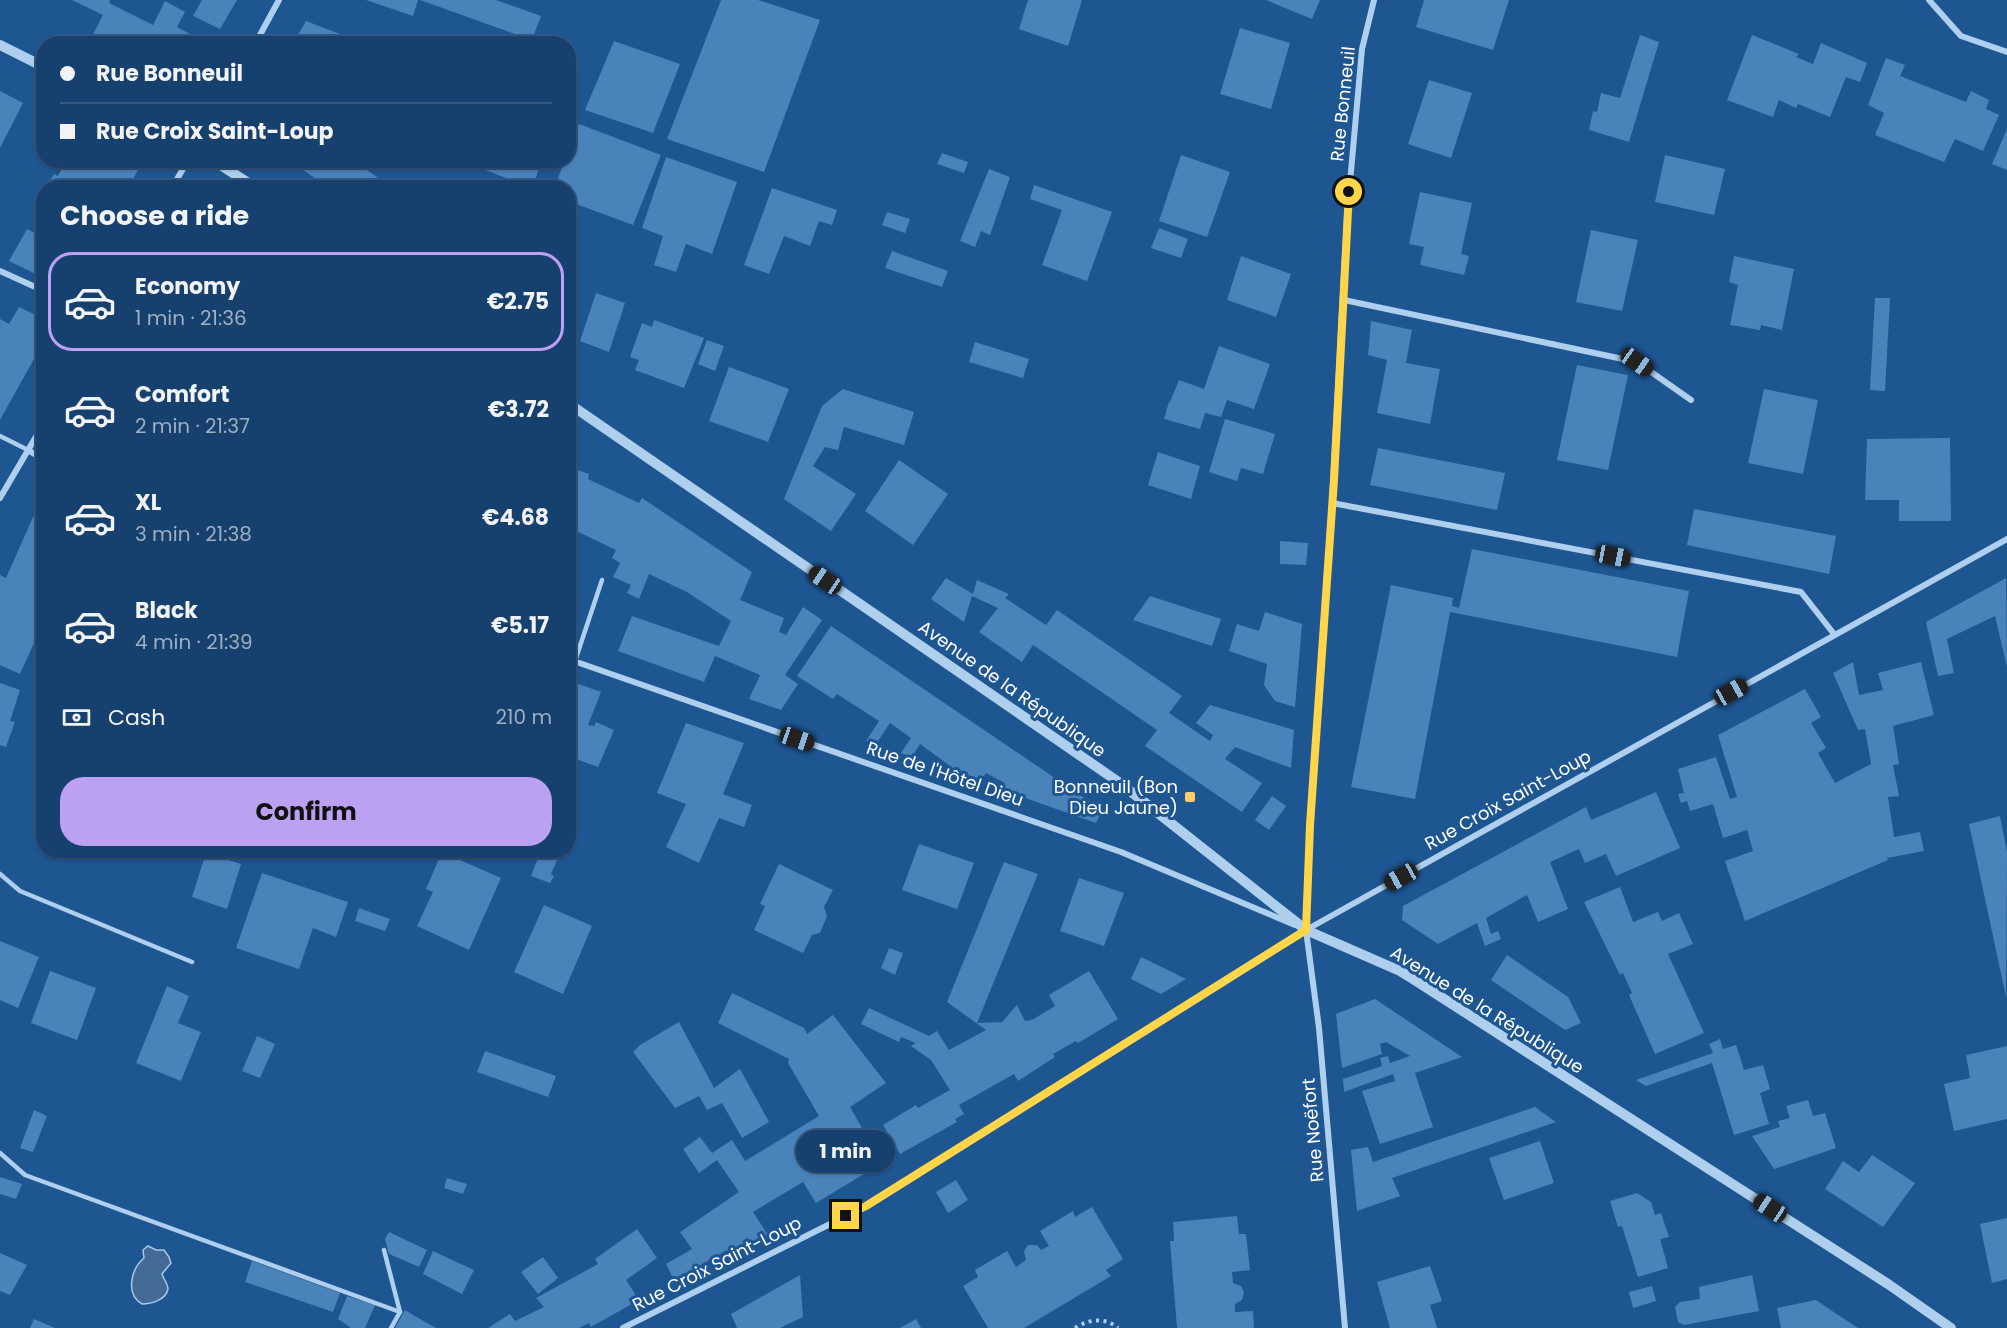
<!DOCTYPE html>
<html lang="en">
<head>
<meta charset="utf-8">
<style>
	body { margin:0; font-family:Poppins,sans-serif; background:#234b76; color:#f1f3f6; height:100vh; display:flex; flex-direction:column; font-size:22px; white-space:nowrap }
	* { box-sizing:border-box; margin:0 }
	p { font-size:20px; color:#9eafc2 }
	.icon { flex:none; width:33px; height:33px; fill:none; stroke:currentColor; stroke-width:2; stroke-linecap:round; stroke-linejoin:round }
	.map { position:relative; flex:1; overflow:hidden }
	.sheet { position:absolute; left:36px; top:180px; width:540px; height:678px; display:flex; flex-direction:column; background:#16406e; border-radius:24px; box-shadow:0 2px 4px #0004,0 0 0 2px #355981 }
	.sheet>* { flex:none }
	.hud { position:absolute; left:36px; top:36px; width:540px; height:132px; border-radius:24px; box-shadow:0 2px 4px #0004,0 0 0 2px #355981; display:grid; align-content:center; height:132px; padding:0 24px; background:#16406e }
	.end { position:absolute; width:27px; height:27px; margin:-14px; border:8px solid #ffd54a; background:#111; box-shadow:0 0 0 3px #111 }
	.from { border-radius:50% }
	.bubble { position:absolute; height:42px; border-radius:21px; background:#16406e; box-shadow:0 2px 4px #0004,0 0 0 2px #355981; font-size:20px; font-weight:700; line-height:42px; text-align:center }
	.car { position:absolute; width:18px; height:36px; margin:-18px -9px; border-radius:8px; box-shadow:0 0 4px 2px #0007; background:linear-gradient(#222 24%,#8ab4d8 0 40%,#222 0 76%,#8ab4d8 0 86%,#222 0) }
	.hud b { display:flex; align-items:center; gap:21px; height:57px; font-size:22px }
	.hud b+b { border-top:2px solid #355981 }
	.hud i { width:15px; height:15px; background:#f1f3f6 }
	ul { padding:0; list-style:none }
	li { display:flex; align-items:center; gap:18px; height:99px; margin:0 12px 9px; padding:0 12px; border:3px solid transparent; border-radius:24px }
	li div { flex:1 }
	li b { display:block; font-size:22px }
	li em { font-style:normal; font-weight:700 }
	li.active { border-color:#bca0f2 }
	li>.icon { width:54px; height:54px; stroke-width:1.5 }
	h2 { padding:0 24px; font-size:27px; line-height:72px }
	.pay { display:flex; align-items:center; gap:15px; height:66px; padding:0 24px; font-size:22px }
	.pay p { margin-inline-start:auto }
	.button { display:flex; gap:12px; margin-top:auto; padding:12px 24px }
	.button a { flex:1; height:69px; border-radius:24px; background:#bca0f2; color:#111; font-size:24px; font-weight:700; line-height:69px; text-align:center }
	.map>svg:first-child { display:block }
	.water { fill:#436b95; stroke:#a2caef; stroke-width:1.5 }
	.building { fill:#4a82ba }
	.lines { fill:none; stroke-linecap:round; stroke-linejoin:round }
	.path { stroke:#afcfee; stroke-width:4; stroke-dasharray:3 4.5; stroke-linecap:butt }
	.service { stroke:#afcfee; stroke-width:4.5 }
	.minor { stroke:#afcfee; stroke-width:6 }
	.tertiary { stroke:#afcfee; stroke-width:10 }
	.route { stroke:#ffd54a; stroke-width:8 }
	.poi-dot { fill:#fccc6e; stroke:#1e5692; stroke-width:2 }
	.labels { text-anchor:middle; stroke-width:6; stroke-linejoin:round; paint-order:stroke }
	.street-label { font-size:18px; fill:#fff; stroke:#1e5692 }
	.poi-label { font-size:18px; fill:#fff; stroke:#1e5692; text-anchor:end }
</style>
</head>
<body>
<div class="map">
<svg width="2007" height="1328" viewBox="0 0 2007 1328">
	<rect width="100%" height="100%" fill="#1e5692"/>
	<!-- water -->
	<path class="water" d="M148 1246 156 1250H164L169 1257 171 1263 162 1274C163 1278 168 1284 168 1289 166 1300 151 1304 142 1304 125 1294 131 1269 144 1258L143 1250Z"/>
	<!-- building -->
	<g class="building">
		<path d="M72 0H110L109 3 153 25 165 1 185 12 177 27 208 44H88L103 15Z"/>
		<path d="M202 0H237L220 29 193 16Z"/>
		<path d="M366 0H418L413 16Z"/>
		<path d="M420 0H496L541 16 532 40Z"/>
		<path d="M721 0H758L820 20 764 172 667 139Z"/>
		<path d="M1028 0H1082L1068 46 1019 29Z"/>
		<path d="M1266 0H1320L1312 19Z"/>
		<path d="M1424 0H1509L1493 50 1416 27Z"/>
		<path d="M306 21 358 41 364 44H293Z"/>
		<path d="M1240 28 1290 43 1271 109 1220 94Z"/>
		<path d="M1640 35 1659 42 1629 142 1589 130 1593 111 1597 112 1601 93 1620 98Z"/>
		<path d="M1752 35 1799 54 1796 57 1813 64 1821 43 1867 63 1860 82 1846 77 1830 117 1798 104 1796 108 1779 100 1773 117 1727 100Z"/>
		<path d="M614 41 680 64 653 133 585 110Z"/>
		<path d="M1886 58 1905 65 1900 76 1966 102 1971 91 1989 100 1986 109 1999 115 1983 151 1955 139 1944 162 1875 135 1884 113 1868 105Z"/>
		<path d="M1429 80 1472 93 1451 158 1408 144Z"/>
		<path d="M0 91 23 103 0 148Z"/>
		<path d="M579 124 661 155 633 225 568 201V188H554L565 160H568V151Z"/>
		<path d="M2007 129V170L1992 164Z"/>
		<path d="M942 153 968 162 964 173 937 164Z"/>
		<path d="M1181 155 1230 172 1207 237 1159 221Z"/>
		<path d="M1665 155 1725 169 1714 215 1655 202Z"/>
		<path d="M666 157 737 182 712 254 686 244 676 272 654 265 663 236 642 228Z"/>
		<path d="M66 160H137L142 163 128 188H46L54 174 58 176Z"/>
		<path d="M289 160H353L388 185 386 188H329Z"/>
		<path d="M400 160H430L424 170Z"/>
		<path d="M459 160H542L532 188Z"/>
		<path d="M989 169 1010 177 990 235 981 231 975 247 960 241Z"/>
		<path d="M1034 185 1112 212 1087 281 1042 265 1062 210 1030 199Z"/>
		<path d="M772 188 837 210 832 225 819 221 810 246 784 236 769 274 744 265Z"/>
		<path d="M1420 192 1472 203 1461 254 1469 256 1464 275 1420 265 1424 247 1409 244Z"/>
		<path d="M887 212 910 219 905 233 882 225Z"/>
		<path d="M1159 228 1188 239 1181 258 1151 248Z"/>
		<path d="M27 229 44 238V278L9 261Z"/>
		<path d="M1591 230 1638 240 1622 311 1576 302Z"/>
		<path d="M892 251 948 271 942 287 885 268Z"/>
		<path d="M1241 256 1291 274 1276 317 1227 300Z"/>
		<path d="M1734 256 1794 269 1782 330 1761 325 1760 330 1730 325 1738 285 1729 282Z"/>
		<path d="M596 293 625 303 609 352 580 341Z"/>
		<path d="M1875 298H1890L1885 391 1870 390Z"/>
		<path d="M19 307 44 319V341L0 420V319L9 324Z"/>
		<path d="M654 320 704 338 684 388 635 370 639 360 630 357 642 323 652 327Z"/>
		<path d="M1371 321 1412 330 1406 363 1440 369 1430 424 1377 413 1387 360 1368 355Z"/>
		<path d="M707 340 724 346 715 371 698 364Z"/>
		<path d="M975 342 1029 359 1023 378 969 362Z"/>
		<path d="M1219 346 1270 364 1254 409 1227 400 1221 417 1205 413 1200 429 1164 419 1169 402H1170L1179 380 1204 389Z"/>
		<path d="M1577 365 1628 375 1608 470 1557 460Z"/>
		<path d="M729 367 789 389 768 442 709 421Z"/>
		<path d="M843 389 914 412 904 445 844 427 838 450 825 447 813 466 856 494 831 531 784 499 822 406Z"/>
		<path d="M1764 389 1818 400 1803 474 1748 463Z"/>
		<path d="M1225 419 1275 434 1263 474 1241 468 1237 481 1209 472Z"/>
		<path d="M1950 438 1951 521H1899V500H1865L1867 439Z"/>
		<path d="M1378 448 1505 473 1497 510 1370 485Z"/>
		<path d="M1158 452 1200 466 1191 499 1148 485Z"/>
		<path d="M899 460 948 494 913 545 865 511Z"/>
		<path d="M568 467 589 474 588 479 639 503 642 498 752 572 740 600 784 618 779 632 786 635 803 607 822 620 785 675 798 684 781 710 749 699 760 675 715 656 704 682 618 651 632 616 719 646 731 621 687 592 649 574 639 599 627 593 631 585 613 577 620 563 612 558 616 550 568 527Z"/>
		<path d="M44 498V621L20 674 0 665V575L6 578 41 499Z"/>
		<path d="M1694 509 1836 536 1829 574 1687 545Z"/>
		<path d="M1280 541 1308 543 1306 565 1280 564Z"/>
		<path d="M1472 549 1689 591 1677 657 1450 612 1415 799 1351 787 1391 585 1453 598 1452 606 1459 608Z"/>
		<path d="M946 578 973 594 977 580 1009 594 1005 598 1046 625 1057 610 1182 696 1169 713 1210 741 1213 735 1196 723 1210 705 1294 730 1291 768 1235 747 1225 759 1262 783 1242 812 1145 746 1157 730 1033 645 1022 662 979 632 998 608 972 596 964 622 931 599Z"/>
		<path d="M2006 578 2007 667 1995 616 1947 639 1954 673 1938 676 1926 622Z"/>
		<path d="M1150 596 1221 619 1212 646 1133 620Z"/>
		<path d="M1265 612 1302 624 1295 707 1275 701 1264 685 1267 664 1229 651 1237 624 1259 631Z"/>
		<path d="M831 626 1102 810 1096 823 1000 789 1005 783 986 773 980 781 964 776 920 744 912 757 901 753 911 738 890 723 876 744 866 741 879 721 837 694 833 699 797 676Z"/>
		<path d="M1853 662 1859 695 1883 690 1878 673 1921 662 1934 715 1893 726 1899 764 1893 765 1899 796 1888 797 1894 837 1920 832 1924 851 1887 858 1888 860 1745 921 1725 861 1753 851 1747 830 1723 838 1713 804 1690 811 1687 801 1681 803 1678 794 1684 793 1678 769 1716 757 1730 799 1737 797 1718 735 1805 689 1821 717 1811 723 1826 748 1818 753 1835 783 1871 764 1865 729 1858 730 1833 673Z"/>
		<path d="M573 682 601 692 588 725 594 726 596 722 614 730 598 767 568 756V692Z"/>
		<path d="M0 683 20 690 10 721 15 722 6 747 0 745Z"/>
		<path d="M686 723 744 743 723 794 752 805 744 827 719 818 699 863 666 847 686 804 657 793Z"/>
		<path d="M1656 792 1680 848 1616 876 1606 854 1585 863 1579 849 1550 862 1568 909 1538 922 1527 895 1486 918 1491 934 1498 931 1501 939 1485 946 1477 923 1438 944 1402 920 1403 906 1586 807 1591 820Z"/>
		<path d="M1272 796 1286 806 1269 830 1255 820Z"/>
		<path d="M2000 816 2007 852 2006 997 1969 824Z"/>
		<path d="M919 844 974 863 957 909 902 890Z"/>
		<path d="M442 852 501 878 469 950 417 926 433 892 426 889Z"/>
		<path d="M206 853 241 864 227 909 192 897Z"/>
		<path d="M540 853 557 860 551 874 554 876 550 883 531 876Z"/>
		<path d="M1004 862 1038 874 977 1023 1002 1022 1017 1005 1025 1021 1032 1020 1055 1006 1049 995 1089 971 1118 1019 1078 1043 1076 1041 1053 1054 1055 1057 1018 1081 1014 1074 959 1105 964 1114 955 1119 957 1122 900 1154 883 1125 916 1105 918 1108 950 1090 931 1060 911 1046 916 1043 901 1037 899 1042 861 1024 869 1008 929 1036 937 1031 949 1050 986 1030 947 1002Z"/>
		<path d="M779 864 833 890 824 907 827 916 820 933 812 935 803 953 754 930 765 906 760 904Z"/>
		<path d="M262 873 348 902 336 937 313 928 299 969 236 948Z"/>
		<path d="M1079 878 1124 893 1104 946 1060 931Z"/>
		<path d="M1620 887 1633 922 1658 912 1662 921 1679 913 1693 944 1668 954 1704 1033 1655 1054 1629 995 1632 993 1623 973 1620 975 1584 902Z"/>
		<path d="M544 905 592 926 563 994 514 972Z"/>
		<path d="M359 908 390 919 385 931 355 921Z"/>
		<path d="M0 941 39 957 18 1008 0 1000Z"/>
		<path d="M889 948 903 953 895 975 881 968Z"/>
		<path d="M1507 955 1568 997 1581 1023 1565 1030 1491 980Z"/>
		<path d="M1141 957 1172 972 1186 979 1161 994 1131 979Z"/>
		<path d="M50 971 96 988 77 1040 31 1023Z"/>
		<path d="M167 986 189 996 178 1023 201 1032 181 1081 136 1063Z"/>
		<path d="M732 993 804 1028 807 1034 833 1015 886 1083 850 1107 882 1163 816 1203 803 1182 753 1212 768 1235 729 1253 727 1250 674 1280 666 1264 692 1249 680 1232 739 1192 717 1160 699 1173 683 1149 700 1137 712 1153 732 1140 745 1161 819 1116 788 1063 789 1059 718 1023Z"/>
		<path d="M1375 999 1462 1057 1415 1073 1433 1127 1380 1144 1362 1091 1395 1081 1393 1074 1344 1092 1343 1079 1382 1066 1380 1058 1388 1056 1390 1063 1410 1056 1386 1042 1380 1044 1382 1054 1342 1068 1336 1014Z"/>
		<path d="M679 1022 714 1088 740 1069 769 1122 742 1138 722 1103 707 1110 699 1096 675 1108 633 1052 640 1045Z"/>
		<path d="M257 1036 275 1044 260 1078 242 1071Z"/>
		<path d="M1720 1039 1723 1049 1736 1045 1744 1070 1763 1065 1770 1089 1760 1093 1769 1124 1734 1135 1712 1063 1646 1086 1636 1080 1713 1053 1709 1044Z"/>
		<path d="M2007 1046V1119L1954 1131 1944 1084 1970 1078 1966 1055Z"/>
		<path d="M485 1051 556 1076 548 1097 477 1072Z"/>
		<path d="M1808 1100 1813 1116 1825 1113 1836 1148 1774 1169 1752 1136 1780 1127 1778 1121 1790 1118 1786 1106Z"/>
		<path d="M1535 1107 1556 1122 1392 1178 1400 1196 1357 1211 1351 1150 1368 1147 1373 1162Z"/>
		<path d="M34 1110 47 1116 33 1152 20 1148Z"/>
		<path d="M1540 1141 1554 1183 1504 1200 1489 1158Z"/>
		<path d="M1872 1155 1915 1183 1883 1227 1825 1189 1843 1161 1859 1172Z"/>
		<path d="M0 1177 22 1184 16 1199 0 1194Z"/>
		<path d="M447 1178 467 1184 463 1194 444 1188Z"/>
		<path d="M956 1180 968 1200 948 1213 936 1192Z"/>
		<path d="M1637 1193 1651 1202 1655 1215 1661 1213 1669 1237 1660 1239 1668 1268 1638 1277 1622 1226 1618 1227 1610 1201Z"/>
		<path d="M1092 1207 1123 1259 1106 1270 1111 1276 1024 1328H988L963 1286 978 1277 975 1270 1007 1251 1016 1267 1026 1260 1024 1251 1028 1245H1037L1041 1250 1049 1246 1040 1231 1073 1211 1075 1217Z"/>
		<path d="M1237 1216 1239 1234H1246L1250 1270 1232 1272 1233 1283 1241 1286 1244 1292 1242 1300 1235 1304V1312L1253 1311 1254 1328H1177L1170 1241H1174L1173 1222Z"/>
		<path d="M2007 1218V1279L1992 1283 1980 1224Z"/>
		<path d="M637 1229 657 1258 626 1280 639 1300 591 1327 589 1323 579 1328H488L510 1314 515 1321 544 1307 536 1298 598 1264 595 1259Z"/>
		<path d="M389 1232 427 1250 419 1267 389 1254 385 1239Z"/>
		<path d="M433 1251 474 1270 462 1294 423 1274Z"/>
		<path d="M0 1253 27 1265 10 1295 0 1291Z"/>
		<path d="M543 1257 558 1278 538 1294 521 1272Z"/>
		<path d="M252 1261 340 1293 333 1312 245 1282Z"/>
		<path d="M1430 1266 1442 1301 1430 1305 1437 1328H1390L1377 1282Z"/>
		<path d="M800 1275 803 1317 780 1328H737L731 1314Z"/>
		<path d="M1752 1275 1759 1311 1684 1325 1678 1322 1675 1307 1680 1302 1700 1299 1699 1287Z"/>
		<path d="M1652 1286 1656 1301 1633 1308 1629 1292Z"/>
		<path d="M347 1296 375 1305 365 1328H351L338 1319Z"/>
		<path d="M1816 1300 1835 1313 1858 1328H1781L1777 1308Z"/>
		<path d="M405 1310 413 1315 436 1328H395Z"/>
		<path d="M34 1319 55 1328H30Z"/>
		<path d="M916 1319 921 1328H900Z"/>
	</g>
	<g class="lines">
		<!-- path -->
		<path class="path" d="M1075 1328C1089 1319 1105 1317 1118 1328"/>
		<!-- service -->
		<g class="service">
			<path d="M0 436 28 450"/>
			<path d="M575 661 602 580"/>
			<path d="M0 874 20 891 192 962"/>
			<path d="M0 1153 25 1175 400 1312 391 1328"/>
			<path d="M384 1250 400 1312"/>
		</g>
		<!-- minor -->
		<g class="minor">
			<path d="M1929 0 1961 36 2007 52"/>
			<path d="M255 44 279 0"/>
			<path d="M172 188 188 160"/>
			<path d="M0 271 44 291"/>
			<path d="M1344 300 1637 362 1691 400"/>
			<path d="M28 450 44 460"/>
			<path d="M0 498 44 423"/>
			<path d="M1332 503 1801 592 1834 634"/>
			<path d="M568 659 1121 852 1295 925"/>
			<path d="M623 1328 866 1206 1306 930 2007 539"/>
			<path d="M1345 1328 1319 1028 1306 930 1310 825 1332 503 1347 216 1362 49 1374 0"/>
		</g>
		<!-- tertiary -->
		<g class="tertiary">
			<path d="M0 45 44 67"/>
			<path d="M213 160 256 188"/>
			<path d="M568 403 1120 783 1306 930 1400 971 1413 979 1888 1284 1951 1328"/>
		</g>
	</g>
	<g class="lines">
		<!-- route -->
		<path class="route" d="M846 1216 866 1206 1306 930 1310 825 1334 480 1349 192"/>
	</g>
	<!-- markers -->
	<rect class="poi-dot" x="1184" y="791" width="12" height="12" rx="3"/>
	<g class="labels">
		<!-- street labels -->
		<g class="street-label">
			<text transform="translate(1343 104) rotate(-84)" y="6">Rue Bonneuil</text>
			<text transform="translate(1012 689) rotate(35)" y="6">Avenue de la République</text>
			<text transform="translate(945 774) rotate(19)" y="6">Rue de l'Hôtel Dieu</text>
			<text transform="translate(1508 800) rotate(-29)" y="6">Rue Croix Saint-Loup</text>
			<text transform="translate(1487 1010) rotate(32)" y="6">Avenue de la République</text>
			<text transform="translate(1313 1130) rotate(-95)" y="6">Rue Noëfort</text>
			<text transform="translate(717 1264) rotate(-27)" y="6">Rue Croix Saint-Loup</text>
		</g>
		<!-- poi labels -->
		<g class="poi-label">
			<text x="1178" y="793">Bonneuil (Bon<tspan x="1178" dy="21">Dieu Jaune)</tspan></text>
		</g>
	</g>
</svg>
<i class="end from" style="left:1349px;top:192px"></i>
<i class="end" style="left:846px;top:1216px"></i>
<div class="bubble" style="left:796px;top:1130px;width:99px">1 min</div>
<i class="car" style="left:1637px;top:362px;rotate:125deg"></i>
<i class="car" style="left:1613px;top:556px;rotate:101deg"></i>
<i class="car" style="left:825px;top:580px;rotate:304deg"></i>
<i class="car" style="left:1731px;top:692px;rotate:61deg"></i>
<i class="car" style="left:797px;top:739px;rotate:109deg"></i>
<i class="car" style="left:1401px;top:877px;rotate:241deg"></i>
<i class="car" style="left:1770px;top:1208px;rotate:303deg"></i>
<div class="hud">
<b><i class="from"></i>Rue Bonneuil</b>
<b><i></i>Rue Croix Saint-Loup</b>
</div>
<section class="sheet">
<h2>Choose a ride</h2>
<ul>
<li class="active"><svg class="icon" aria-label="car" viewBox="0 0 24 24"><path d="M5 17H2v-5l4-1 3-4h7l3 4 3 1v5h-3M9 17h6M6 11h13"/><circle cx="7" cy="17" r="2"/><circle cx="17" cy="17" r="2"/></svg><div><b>Economy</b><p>1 min · 21:36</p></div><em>€2.75</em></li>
<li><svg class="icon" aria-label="car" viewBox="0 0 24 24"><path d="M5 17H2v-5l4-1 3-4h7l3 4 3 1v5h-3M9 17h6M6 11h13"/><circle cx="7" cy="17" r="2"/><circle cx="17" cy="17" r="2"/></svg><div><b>Comfort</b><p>2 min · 21:37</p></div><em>€3.72</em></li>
<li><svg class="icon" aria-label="car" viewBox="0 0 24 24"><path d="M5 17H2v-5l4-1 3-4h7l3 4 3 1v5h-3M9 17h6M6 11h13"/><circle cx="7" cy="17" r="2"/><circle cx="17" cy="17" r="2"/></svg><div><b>XL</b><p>3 min · 21:38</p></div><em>€4.68</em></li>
<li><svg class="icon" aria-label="car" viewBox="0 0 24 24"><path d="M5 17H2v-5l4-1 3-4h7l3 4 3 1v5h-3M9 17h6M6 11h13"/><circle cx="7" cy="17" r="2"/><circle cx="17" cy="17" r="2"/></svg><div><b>Black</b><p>4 min · 21:39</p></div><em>€5.17</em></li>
</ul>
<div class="pay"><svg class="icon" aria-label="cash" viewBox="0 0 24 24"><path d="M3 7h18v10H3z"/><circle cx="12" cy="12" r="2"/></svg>Cash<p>210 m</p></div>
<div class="button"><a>Confirm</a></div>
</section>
</div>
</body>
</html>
